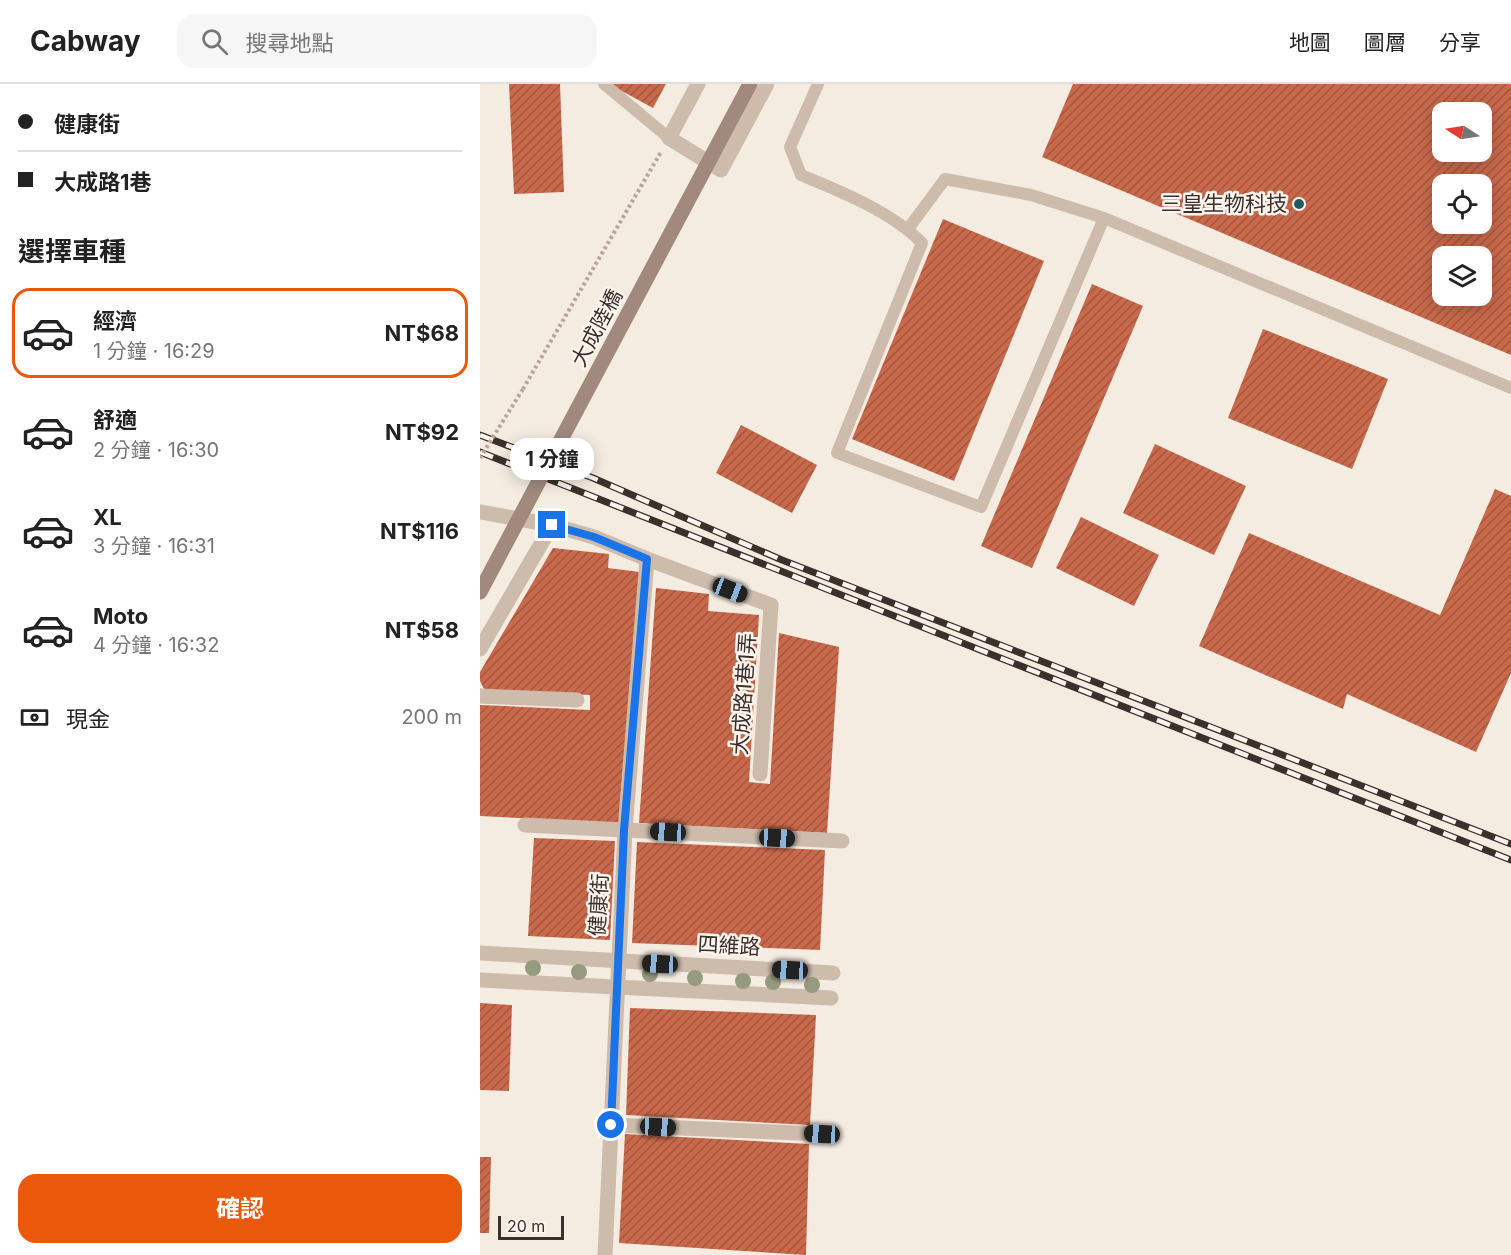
<!DOCTYPE html>
<html lang="zh-TW">
<head>
<meta charset="utf-8">
<style>
	body { margin:0; font-family:Inter,"Noto Sans TC",sans-serif; background:#f6f6f6; color:#222; height:100vh; display:flex; flex-direction:column; font-size:22px; white-space:nowrap }
	* { box-sizing:border-box; margin:0 }
	p { font-size:20px; color:#767676 }
	.icon { flex:none; width:33px; height:33px; fill:none; stroke:currentColor; stroke-width:2; stroke-linecap:round; stroke-linejoin:round }
	.map { position:relative; flex:1; overflow:hidden }
	.details { display:flex; flex-direction:column; background:#fff; width:480px }
	.details>* { flex:none }
	.top-card { display:grid; align-content:center; height:132px; padding:0 18px; background:#fff }
	.needle { width:39px; rotate:282deg }
	.controls { position:absolute; left:952px; top:18px; display:grid; gap:12px }
	.controls a { display:grid; place-items:center; width:60px; height:60px; border-radius:12px; background:#fff; box-shadow:0 3px 15px #0003; font-size:30px }
	.scale { position:absolute; left:18px; bottom:15px; width:66px; box-sizing:border-box; padding-left:6px; border:3px solid #3b302b; border-top:0; font-size:16px; line-height:21px; white-space:nowrap; color:#3b302b; -webkit-text-stroke:4px #fbf5ee; paint-order:stroke }
	.end { position:absolute; width:27px; height:27px; margin:-14px; border:8px solid #1a73e8; background:#fff; box-shadow:0 0 0 3px #fff }
	.from { border-radius:50% }
	.bubble { position:absolute; height:42px; border-radius:18px; background:#fff; box-shadow:0 3px 15px #0003; font-size:20px; font-weight:700; line-height:42px; text-align:center }
	.car { position:absolute; width:18px; height:36px; margin:-18px -9px; border-radius:8px; box-shadow:0 0 4px 2px #0007; background:linear-gradient(#222 24%,#8ab4d8 0 40%,#222 0 76%,#8ab4d8 0 86%,#222 0) }
	.top-card b { display:flex; align-items:center; gap:21px; height:57px; font-size:22px }
	.top-card b+b { border-top:2px solid #e0e0e0 }
	.top-card i { width:15px; height:15px; background:#222 }
	ul { padding:0; list-style:none }
	li { display:flex; align-items:center; gap:18px; height:90px; margin:0 12px 9px; padding:0 6px; border:3px solid transparent; border-radius:18px }
	li div { flex:1 }
	li b { display:block; font-size:22px }
	li em { font-style:normal; font-weight:700 }
	li.on { border-color:#ea580c }
	li>.icon { width:54px; height:54px; stroke-width:1.5 }
	h2 { padding:0 18px; font-size:27px; line-height:72px }
	.pay { display:flex; align-items:center; gap:15px; height:66px; padding:0 18px; font-size:22px }
	.pay p { margin-inline-start:auto }
	.button { display:flex; gap:12px; margin-top:auto; padding:12px 18px }
	.button a { flex:1; height:69px; border-radius:18px; background:#ea580c; color:#fff; font-size:24px; font-weight:700; line-height:69px; text-align:center }
	header { display:flex; align-items:center; gap:36px; box-sizing:border-box; height:84px; padding:0 30px; background:#fff; border-bottom:2px solid #e0e0e0 }
	header strong { font-size:28px }
	nav { display:flex; gap:33px; margin-inline-start:auto; font-size:21px }
	.search { width:420px; height:54px; background:#f6f6f6; display:flex; align-items:center; gap:15px; box-sizing:border-box; padding:0 21px; border-radius:18px; color:#767676; font-size:22px }
	main { display:flex; flex:1; min-height:0 }
	.map>svg:first-child { display:block }
	.building { fill:url(#building-hatch); fill-rule:evenodd }
	.lines { fill:none; stroke-linecap:round; stroke-linejoin:round }
	.path { stroke:#b9a596; stroke-width:4; stroke-dasharray:3 3; stroke-linecap:butt }
	.service { stroke:#cdbbac; stroke-width:12 }
	.minor { stroke:#cdbbac; stroke-width:15 }
	.rail-casing { stroke:#3b302b; stroke-width:7 }
	.rail { stroke:#fbf5ee; stroke-width:4.5; stroke-dasharray:14; stroke-linecap:butt }
	.path-bridge { stroke:#b9a596; stroke-width:4; stroke-dasharray:3 3; stroke-linecap:butt }
	.secondary-bridge { stroke:#a18a7d; stroke-width:15 }
	.tree { fill:#969b7f }
	.route { stroke:#1a73e8; stroke-width:8 }
	.poi-dot { fill:#1f5a5e; stroke:#fbf5ee; stroke-width:2 }
	.labels { text-anchor:middle; stroke-width:5; stroke-linejoin:round; paint-order:stroke }
	.poi-label { font-size:21px; fill:#3b302b; stroke:#fbf5ee; text-anchor:end }
	.street-label { font-size:21px; fill:#3b302b; stroke:#fbf5ee }
</style>
</head>
<body>
<header>
<strong>Cabway</strong>
<div class="search"><svg class="icon" aria-label="search" viewBox="0 0 24 24"><circle cx="10" cy="10" r="6"/><path d="M15 15l6 6"/></svg>搜尋地點</div>
<nav><a>地圖</a><a>圖層</a><a>分享</a></nav>
</header>
<main>
<section class="details">
<div class="top-card">
<b><i class="from"></i>健康街</b>
<b><i></i>大成路1巷</b>
</div>
<h2>選擇車種</h2>
<ul>
<li class="on"><svg class="icon" aria-label="car" viewBox="0 0 24 24"><path d="M5 17H2v-5l4-1 3-4h7l3 4 3 1v5h-3M9 17h6M6 11h13"/><circle cx="7" cy="17" r="2"/><circle cx="17" cy="17" r="2"/></svg><div><b>經濟</b><p>1 分鐘 · 16:29</p></div><em>NT$68</em></li>
<li><svg class="icon" aria-label="car" viewBox="0 0 24 24"><path d="M5 17H2v-5l4-1 3-4h7l3 4 3 1v5h-3M9 17h6M6 11h13"/><circle cx="7" cy="17" r="2"/><circle cx="17" cy="17" r="2"/></svg><div><b>舒適</b><p>2 分鐘 · 16:30</p></div><em>NT$92</em></li>
<li><svg class="icon" aria-label="car" viewBox="0 0 24 24"><path d="M5 17H2v-5l4-1 3-4h7l3 4 3 1v5h-3M9 17h6M6 11h13"/><circle cx="7" cy="17" r="2"/><circle cx="17" cy="17" r="2"/></svg><div><b>XL</b><p>3 分鐘 · 16:31</p></div><em>NT$116</em></li>
<li><svg class="icon" aria-label="car" viewBox="0 0 24 24"><path d="M5 17H2v-5l4-1 3-4h7l3 4 3 1v5h-3M9 17h6M6 11h13"/><circle cx="7" cy="17" r="2"/><circle cx="17" cy="17" r="2"/></svg><div><b>Moto</b><p>4 分鐘 · 16:32</p></div><em>NT$58</em></li>
</ul>
<div class="pay"><svg class="icon" aria-label="cash" viewBox="0 0 24 24"><path d="M3 7h18v10H3z"/><circle cx="12" cy="12" r="2"/></svg>現金<p>200 m</p></div>
<div class="button"><a>確認</a></div>
</section>
<div class="map">
<svg width="1031" height="1171" viewBox="0 0 1031 1171">
	<defs>
		<pattern id="building-hatch" width="6" height="6" patternUnits="userSpaceOnUse" patternTransform="scale(1.5)"><rect width="6" height="6" fill="#c8694b"/><path d="M-1 1l2-2M0 6l6-6M5 7l2-2" fill="none" stroke="#a4573f"/></pattern>
	</defs>
	<rect width="100%" height="100%" fill="#f4ebe1"/>
	<!-- building -->
	<g class="building">
		<path d="M29 0H80L84 108 34 110Z"/>
		<path d="M129 0H186L173 24Z"/>
		<path d="M593 0H1031V271L562 73ZM963 28H1002V68H963ZM963 100H1002V140H963ZM963 172H1002V212H963Z"/>
		<path d="M463 135 564 177 474 397 372 355Z"/>
		<path d="M612 200 663 222 552 484 501 462Z"/>
		<path d="M783 245 908 295 872 385 748 334Z"/>
		<path d="M261 341 337 381 312 429 236 389Z"/>
		<path d="M675 360 766 402 734 471 643 429Z"/>
		<path d="M1015 405 1031 412V589L996 668 867 610 863 625 719 562 769 449 960 531Z"/>
		<path d="M601 433 679 471 654 522 576 484Z"/>
		<path d="M73 464 129 470 128 484 160 488 140 739 0 732V621L110 626V611L5 607 0 597V588Z"/>
		<path d="M176 504 229 510 228 527 279 531 269 698 290 700 299 549 359 563 347 749 159 739Z"/>
		<path d="M54 754 135 757 130 856 48 852Z"/>
		<path d="M157 758 345 766 340 866 152 859Z"/>
		<path d="M0 919 32 921 29 1007 0 1006Z"/>
		<path d="M150 924 336 931 330 1041 146 1031Z"/>
		<path d="M145 1050 329 1060 326 1171 139 1159Z"/>
		<path d="M0 1073H11L9 1149H0Z"/>
	</g>
	<g class="lines">
		<!-- path -->
		<path class="path" d="M43 305 181 68"/>
		<!-- service -->
		<g class="service">
			<path d="M124 0 189 54"/>
			<path d="M338 0 310 63 321 91C362 108 412 128 442 159L357 369 501 423 624 134"/>
			<path d="M428 145 465 95 551 111 624 134 1031 304"/>
		</g>
		<!-- minor -->
		<g class="minor">
			<path d="M218 0 189 54 241 86 287 0"/>
			<path d="M0 428 72 441 114 453 167 475 291 521 280 690"/>
			<path d="M0 565 72 441"/>
			<path d="M0 612 97 616"/>
			<path d="M45 741 362 757"/>
			<path d="M0 869 353 889"/>
			<path d="M0 896 351 914"/>
			<path d="M131 1041 342 1050"/>
			<path d="M125 1171 145 746 167 475"/>
		</g>
		<defs>
			<g id="rail">
				<path d="M0 351 113 394 302 476 1031 760"/>
				<path d="M0 368 1031 776"/>
			</g>
		</defs>
		<!-- rail casing -->
		<use href="#rail" class="rail-casing"/>
		<!-- rail -->
		<use href="#rail" class="rail"/>
		<!-- path-bridge -->
		<path class="path-bridge" d="M0 374 43 305"/>
		<!-- secondary-bridge -->
		<path class="secondary-bridge" d="M0 508 270 0"/>
	</g>
	<!-- trees -->
	<g class="tree">
		<circle cx="53" cy="884" r="8"/>
		<circle cx="99" cy="888" r="8"/>
		<circle cx="170" cy="890" r="8"/>
		<circle cx="215" cy="894" r="8"/>
		<circle cx="263" cy="897" r="8"/>
		<circle cx="293" cy="898" r="8"/>
		<circle cx="332" cy="901" r="8"/>
	</g>
	<g class="lines">
		<!-- route -->
		<path class="route" d="M72 441 114 453 167 475 144 746 131 1041"/>
	</g>
	<!-- markers -->
	<circle class="poi-dot" cx="819" cy="120" r="6"/>
	<g class="labels">
		<!-- poi labels -->
		<g class="poi-label">
			<text x="807" y="127">三皇生物科技</text>
		</g>
		<!-- street labels -->
		<g class="street-label">
			<text transform="translate(117 244) rotate(-62)" y="7">大成陸橋</text>
			<text transform="translate(264 610) rotate(-86)" y="7">大成路1巷1弄</text>
			<text transform="translate(119 821) rotate(-87)" y="7">健康街</text>
			<text transform="translate(249 862) rotate(3)" y="7">四維路</text>
		</g>
	</g>
</svg>
<div class="controls">
<a><svg class="needle" viewBox="-14 -14 28 28"><path d="M0-13l5 13h-10z" fill="#e53935"/><path d="M0 13l5-13h-10z" fill="#767676"/></svg></a>
<a><svg class="icon" aria-label="locate" viewBox="0 0 24 24"><circle cx="12" cy="12" r="6"/><path d="M12 2v4M12 18v4M2 12h4M18 12h4"/></svg></a>
<a><svg class="icon" aria-label="layers" viewBox="0 0 24 24"><path d="M12 4l9 5-9 5-9-5zM3 14l9 5 9-5"/></svg></a>
</div>
<div class="scale">20 m</div>
<i class="end from" style="left:131px;top:1041px"></i>
<i class="end" style="left:72px;top:441px"></i>
<div class="bubble" style="left:30px;top:354px;width:84px">1 分鐘</div>
<i class="car" style="left:250px;top:506px;rotate:111deg"></i>
<i class="car" style="left:188px;top:748px;rotate:273deg"></i>
<i class="car" style="left:297px;top:754px;rotate:93deg"></i>
<i class="car" style="left:180px;top:880px;rotate:273deg"></i>
<i class="car" style="left:310px;top:886px;rotate:273deg"></i>
<i class="car" style="left:178px;top:1043px;rotate:93deg"></i>
<i class="car" style="left:342px;top:1050px;rotate:273deg"></i>
</div>
</main>
</body>
</html>
